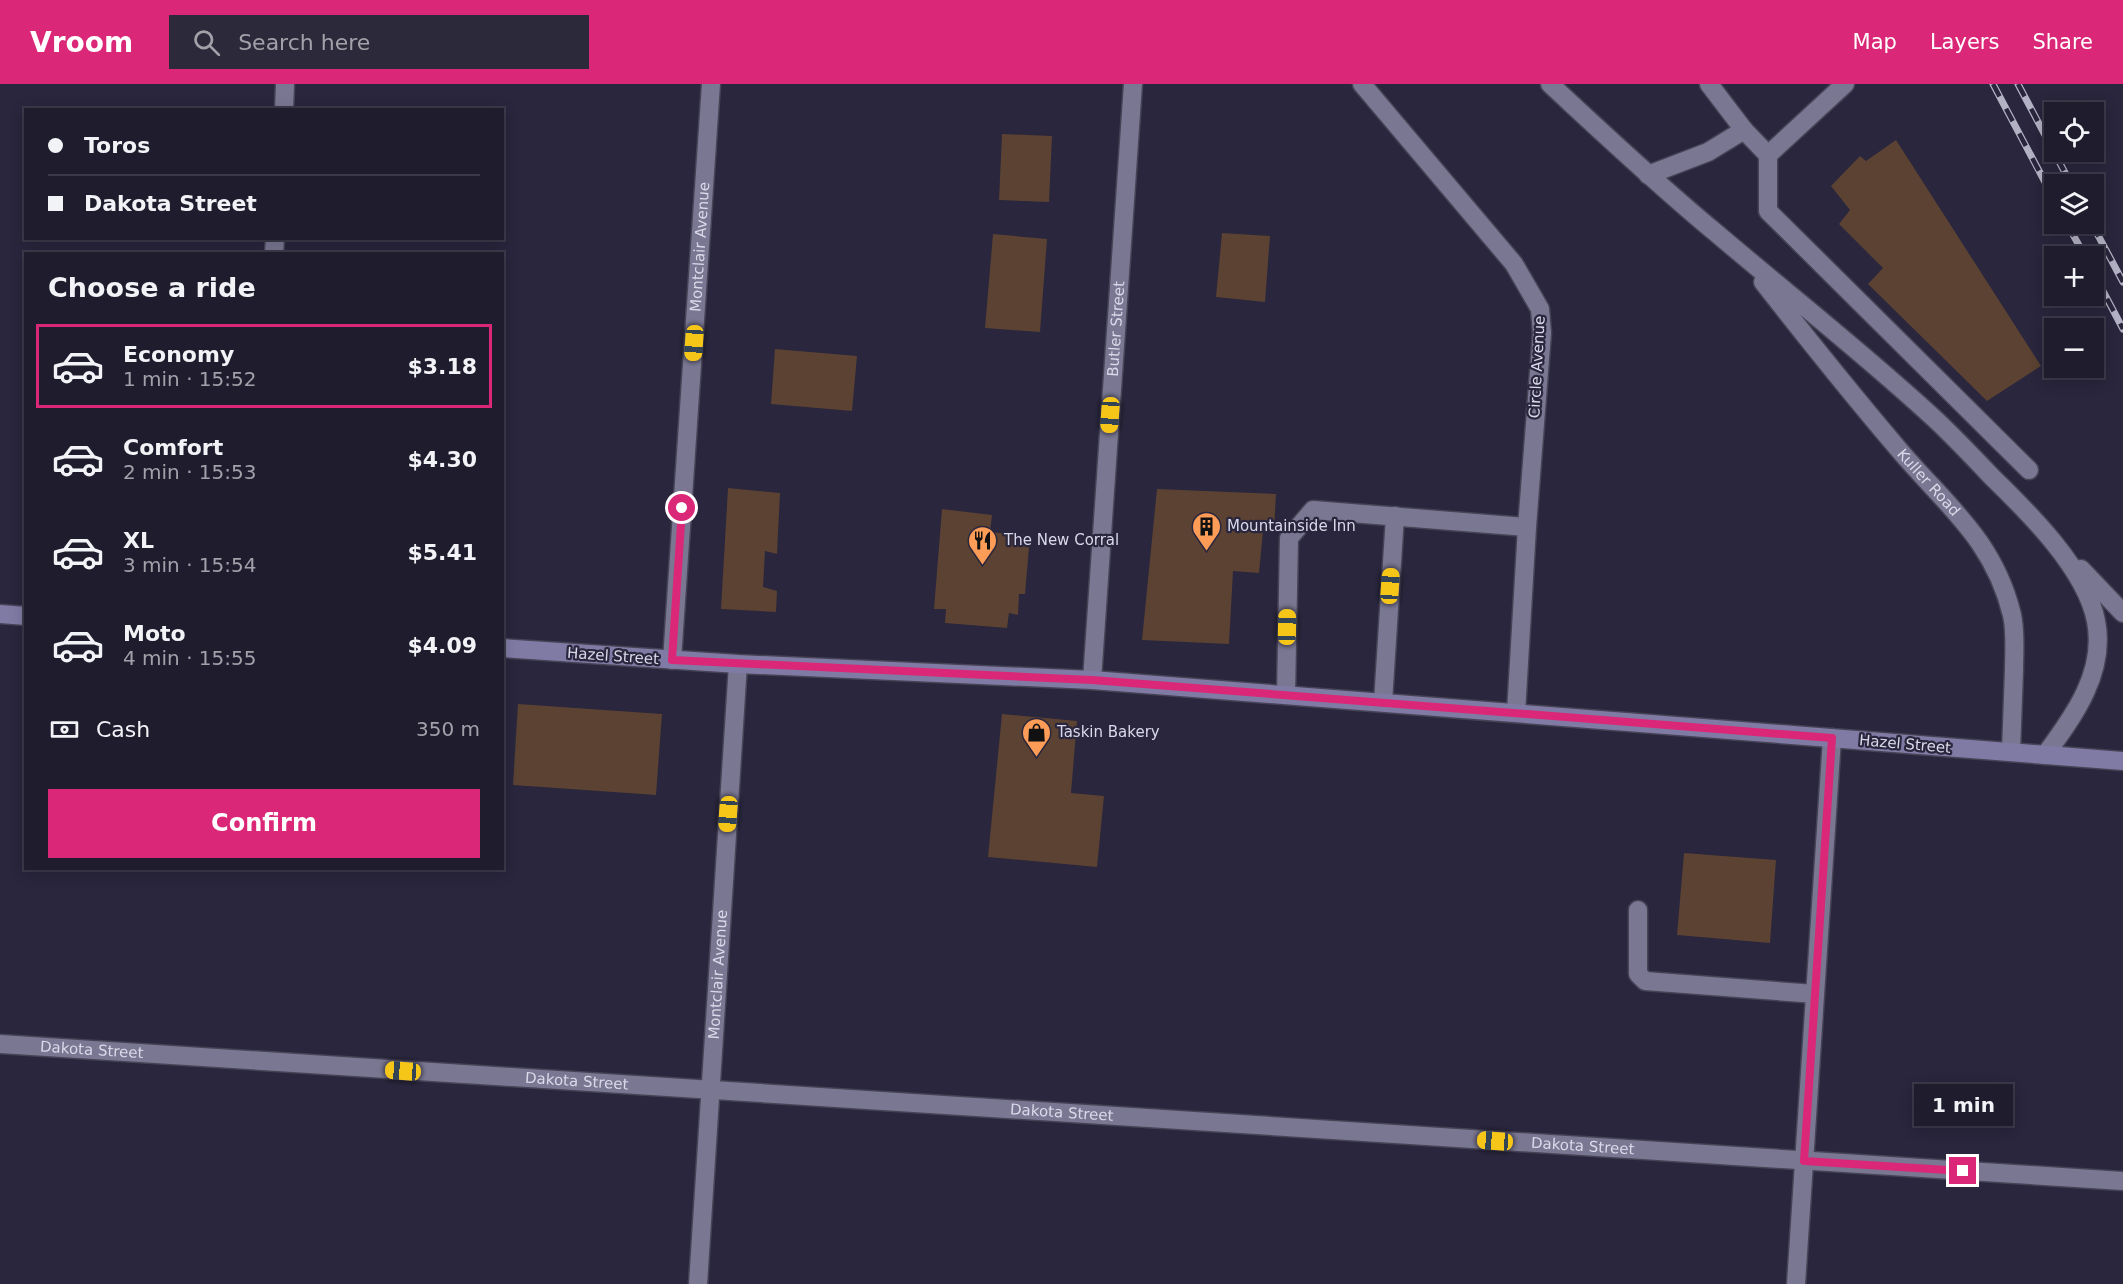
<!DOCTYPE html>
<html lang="en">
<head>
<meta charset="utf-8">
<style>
	body { margin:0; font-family:"DejaVu Sans",sans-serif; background:#2c293a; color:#f1f3f6; height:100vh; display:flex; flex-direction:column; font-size:22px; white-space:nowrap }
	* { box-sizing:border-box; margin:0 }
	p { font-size:20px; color:#a1a1aa }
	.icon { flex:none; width:33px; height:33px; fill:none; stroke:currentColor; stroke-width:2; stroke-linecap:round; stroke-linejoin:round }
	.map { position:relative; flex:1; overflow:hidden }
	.drawer { position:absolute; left:24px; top:168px; width:480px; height:618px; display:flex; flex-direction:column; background:#1f1c2e; border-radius:0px; box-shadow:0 3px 15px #0003,0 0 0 2px #3c3a4a }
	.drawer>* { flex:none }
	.guide { position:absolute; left:24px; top:24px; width:480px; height:132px; border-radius:0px; box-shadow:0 3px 15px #0003,0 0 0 2px #3c3a4a; display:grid; align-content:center; height:132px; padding:0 24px; background:#1f1c2e }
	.tools { position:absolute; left:2044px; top:18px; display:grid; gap:12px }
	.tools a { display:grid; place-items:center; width:60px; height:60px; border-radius:0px; background:#1f1c2e; box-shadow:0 3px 15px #0003,0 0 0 2px #3c3a4a; font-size:30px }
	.end { position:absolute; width:27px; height:27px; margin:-14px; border:8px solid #db2777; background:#fff; box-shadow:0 0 0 3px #fff }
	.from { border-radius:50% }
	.bubble { position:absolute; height:42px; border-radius:0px; background:#1f1c2e; box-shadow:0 3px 15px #0003,0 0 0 2px #3c3a4a; font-size:20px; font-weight:700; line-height:42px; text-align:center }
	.car { position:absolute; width:18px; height:36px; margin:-18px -9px; border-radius:8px; box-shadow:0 0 4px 2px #0007; background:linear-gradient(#f5c518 24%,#345 0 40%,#f5c518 0 76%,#345 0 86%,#f5c518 0) }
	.guide b { display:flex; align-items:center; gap:21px; height:57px; font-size:22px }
	.guide b+b { border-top:2px solid #3c3a4a }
	.guide i { width:15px; height:15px; background:#f1f3f6 }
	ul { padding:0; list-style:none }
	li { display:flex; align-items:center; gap:18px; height:84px; margin:0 12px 9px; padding:0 12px; border:3px solid transparent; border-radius:0px }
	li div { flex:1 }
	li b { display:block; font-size:22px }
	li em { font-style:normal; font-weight:700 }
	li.current { border-color:#db2777 }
	li>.icon { width:54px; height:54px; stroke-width:1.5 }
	h2 { padding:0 24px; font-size:27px; line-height:72px }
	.pay { display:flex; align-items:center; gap:15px; height:66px; padding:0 24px; font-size:22px }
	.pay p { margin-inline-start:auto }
	.button { display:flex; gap:12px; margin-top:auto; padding:12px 24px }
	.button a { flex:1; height:69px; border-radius:0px; background:#db2777; color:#fff; font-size:24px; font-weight:700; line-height:69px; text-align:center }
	header { display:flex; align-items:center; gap:36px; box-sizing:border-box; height:84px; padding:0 30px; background:#db2777; color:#fff }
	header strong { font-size:28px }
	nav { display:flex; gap:33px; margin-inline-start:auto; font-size:21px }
	.search { width:420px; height:54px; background:#2c293a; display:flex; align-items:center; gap:15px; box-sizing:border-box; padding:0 21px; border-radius:0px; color:#a1a1aa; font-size:22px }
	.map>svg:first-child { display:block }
	.building { fill:#5b4232 }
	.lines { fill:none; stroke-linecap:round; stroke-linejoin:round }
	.lane-casing { stroke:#464356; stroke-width:21 }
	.street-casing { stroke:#464356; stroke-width:21 }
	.secondary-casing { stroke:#464356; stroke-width:21 }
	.lane { stroke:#7a7793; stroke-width:18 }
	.street { stroke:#7a7793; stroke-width:18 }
	.secondary { stroke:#807ba4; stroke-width:18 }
	.rail-casing { stroke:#b3b2c4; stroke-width:7 }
	.rail { stroke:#29263d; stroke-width:4.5; stroke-dasharray:14; stroke-linecap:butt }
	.route { stroke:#db2777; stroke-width:8 }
	.labels { text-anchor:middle; stroke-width:4.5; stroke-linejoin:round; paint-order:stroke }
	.street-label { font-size:15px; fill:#dad9e9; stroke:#29263d }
	.poi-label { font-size:15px; fill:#dad9e9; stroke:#29263d; text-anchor:start }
</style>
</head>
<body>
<header>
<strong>Vroom</strong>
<div class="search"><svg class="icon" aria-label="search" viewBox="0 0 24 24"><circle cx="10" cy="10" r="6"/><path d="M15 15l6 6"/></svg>Search here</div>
<nav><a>Map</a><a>Layers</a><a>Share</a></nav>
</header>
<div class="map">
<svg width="2123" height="1200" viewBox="0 0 2123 1200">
	<rect width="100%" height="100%" fill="#29263d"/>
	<!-- building -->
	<g class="building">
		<path d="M1002 50 1052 52 1049 118 999 116Z"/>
		<path d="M1896 56 2041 282 1987 317 1868 200 1883 184 1839 140 1850 126 1831 102 1860 72 1866 77Z"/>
		<path d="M1222 149 1270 152 1265 218 1216 213Z"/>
		<path d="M993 150 1047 155 1040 248 985 244Z"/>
		<path d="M775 265 857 272 852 327 771 320Z"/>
		<path d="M728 404 780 409 777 470 765 467 763 503 777 507 776 528 721 525Z"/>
		<path d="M1157 405 1276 410 1274 446 1263 447 1259 489 1233 487 1229 560 1142 556Z"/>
		<path d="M942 425 992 431 990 448 1030 452 1025 510H1019L1018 531 1009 529 1007 544 945 539 946 525H934Z"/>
		<path d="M518 620 662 630 656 711 513 701Z"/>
		<path d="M1002 630 1077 637 1071 709 1104 712 1097 783 988 773Z"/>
		<path d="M1684 769 1776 776 1770 859 1677 851Z"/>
	</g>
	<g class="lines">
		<defs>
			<g id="lane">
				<path d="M1709 0 1744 46"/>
				<path d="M1768 71 1845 0"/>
				<path d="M1648 91 1708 68 1744 46 1768 71V127L2029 386"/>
				<path d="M1286 611 1289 454 1313 426 1527 443"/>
				<path d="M1383 618 1395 432"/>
				<path d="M1638 826V890L1645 897 1815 910"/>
			</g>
			<g id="street">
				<path d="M1362 0 1514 180 1540 225 1542 249 1527 443 1516 629"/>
				<path d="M1550 0C1604 50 1658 101 1715 148 1789 211 1866 271 1937 337 1956 355 1974 374 1992 393 2029 429 2086 485 2096 537 2106 588 2074 632 2045 671"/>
				<path d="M284 26 285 0"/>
				<path d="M274 170 275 154"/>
				<path id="s1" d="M1763 198C1806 253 1850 308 1895 361 1943 419 1993 453 2012 531 2016 549 2014 569 2014 586 2013 613 2012 641 2011 668"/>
				<path d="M2081 485 2123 529"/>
				<path id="s2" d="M672 576 711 0"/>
				<path id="s3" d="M1092 596 1133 0"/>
				<path id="s4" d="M0 960 2123 1097"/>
				<path id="s5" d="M698 1200 738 580"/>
				<path d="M1796 1200 1832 654"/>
			</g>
			<g id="secondary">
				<path d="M0 530 26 532"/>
				<path d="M502 564 738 580 1092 596 2123 677"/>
			</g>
		</defs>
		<!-- lane casing -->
		<use href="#lane" class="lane-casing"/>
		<!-- street casing -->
		<use href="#street" class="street-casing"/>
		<!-- secondary casing -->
		<use href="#secondary" class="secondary-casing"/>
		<!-- lane -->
		<use href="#lane" class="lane"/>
		<!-- street -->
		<use href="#street" class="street"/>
		<!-- secondary -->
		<use href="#secondary" class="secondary"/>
		<defs>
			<g id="rail">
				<path d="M1993 0 2055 117"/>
				<path d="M2018 0 2071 100"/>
				<path d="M2067 140 2085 172"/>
				<path d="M2092 140 2123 198"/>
				<path d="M2094 190 2123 245"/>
			</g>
		</defs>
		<!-- rail casing -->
		<use href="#rail" class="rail-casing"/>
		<!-- rail -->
		<use href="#rail" class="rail"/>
	</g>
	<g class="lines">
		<!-- route -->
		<path class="route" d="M682 424 672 576 1092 596 1832 654 1804 1077 1963 1087"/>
	</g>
	<!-- icons -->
	<defs>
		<symbol id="building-pin" viewBox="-11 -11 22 30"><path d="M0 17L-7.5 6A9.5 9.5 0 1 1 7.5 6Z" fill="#fd9c56" stroke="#29263d"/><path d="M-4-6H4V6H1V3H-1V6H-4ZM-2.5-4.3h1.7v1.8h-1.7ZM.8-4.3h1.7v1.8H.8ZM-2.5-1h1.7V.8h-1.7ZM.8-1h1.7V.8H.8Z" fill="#111"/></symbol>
		<symbol id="restaurant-pin" viewBox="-11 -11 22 30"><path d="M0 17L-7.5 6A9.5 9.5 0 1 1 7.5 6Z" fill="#fd9c56" stroke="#29263d"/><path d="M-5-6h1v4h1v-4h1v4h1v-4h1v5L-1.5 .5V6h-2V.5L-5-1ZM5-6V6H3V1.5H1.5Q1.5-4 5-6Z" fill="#111"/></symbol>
		<symbol id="shop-pin" viewBox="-11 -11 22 30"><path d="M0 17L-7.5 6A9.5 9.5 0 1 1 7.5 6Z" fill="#fd9c56" stroke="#29263d"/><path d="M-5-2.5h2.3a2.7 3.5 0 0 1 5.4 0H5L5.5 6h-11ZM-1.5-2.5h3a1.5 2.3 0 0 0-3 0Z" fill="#111"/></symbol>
	</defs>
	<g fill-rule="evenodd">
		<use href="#building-pin" x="1190" y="426" width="33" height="45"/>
		<use href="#restaurant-pin" x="966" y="440" width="33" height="45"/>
		<use href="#shop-pin" x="1020" y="632" width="33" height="45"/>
	</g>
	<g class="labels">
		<!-- street labels -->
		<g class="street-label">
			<text dy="5" stroke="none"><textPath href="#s2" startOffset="414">Montclair Avenue</textPath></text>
			<text dy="5" stroke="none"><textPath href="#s3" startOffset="352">Butler Street</textPath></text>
			<text transform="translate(1537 283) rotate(-87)" y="5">Circle Avenue</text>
			<text dy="5" stroke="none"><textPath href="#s1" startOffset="260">Kuller Road</textPath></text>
			<text transform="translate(613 572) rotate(4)" y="5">Hazel Street</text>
			<text transform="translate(1905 660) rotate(5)" y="5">Hazel Street</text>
			<text dy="5" stroke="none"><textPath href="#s5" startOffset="310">Montclair Avenue</textPath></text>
			<text dy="5" stroke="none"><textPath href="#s4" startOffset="92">Dakota Street</textPath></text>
			<text dy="5" stroke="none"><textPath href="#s4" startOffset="578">Dakota Street</textPath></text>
			<text dy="5" stroke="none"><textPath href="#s4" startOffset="1064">Dakota Street</textPath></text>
			<text dy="5" stroke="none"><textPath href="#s4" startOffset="1586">Dakota Street</textPath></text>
		</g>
		<!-- poi labels -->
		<g class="poi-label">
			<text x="1227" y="447">Mountainside Inn</text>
			<text x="1004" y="461">The New Corral</text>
			<text x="1057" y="653">Taskin Bakery</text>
		</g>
	</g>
</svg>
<div class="tools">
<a><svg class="icon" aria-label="locate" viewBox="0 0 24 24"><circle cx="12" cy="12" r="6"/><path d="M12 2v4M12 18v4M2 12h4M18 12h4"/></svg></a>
<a><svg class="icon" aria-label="layers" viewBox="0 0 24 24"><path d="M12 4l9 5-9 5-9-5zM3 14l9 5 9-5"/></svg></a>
<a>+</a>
<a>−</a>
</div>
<i class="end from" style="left:682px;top:424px"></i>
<i class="end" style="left:1963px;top:1087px"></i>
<div class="bubble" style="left:1914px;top:1000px;width:99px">1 min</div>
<i class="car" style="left:694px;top:259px;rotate:184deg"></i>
<i class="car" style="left:1110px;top:331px;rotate:184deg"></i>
<i class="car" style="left:1390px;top:502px;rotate:4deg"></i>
<i class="car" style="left:1287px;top:543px;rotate:1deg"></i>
<i class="car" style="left:728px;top:730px;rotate:184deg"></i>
<i class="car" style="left:403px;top:987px;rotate:274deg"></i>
<i class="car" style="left:1495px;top:1057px;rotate:274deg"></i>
<div class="guide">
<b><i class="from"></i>Toros</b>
<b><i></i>Dakota Street</b>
</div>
<section class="drawer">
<h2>Choose a ride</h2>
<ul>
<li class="current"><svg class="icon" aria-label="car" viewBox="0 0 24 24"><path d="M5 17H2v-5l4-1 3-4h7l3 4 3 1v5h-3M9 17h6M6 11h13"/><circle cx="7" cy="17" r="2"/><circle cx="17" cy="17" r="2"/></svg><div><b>Economy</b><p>1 min · 15:52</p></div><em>$3.18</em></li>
<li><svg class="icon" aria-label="car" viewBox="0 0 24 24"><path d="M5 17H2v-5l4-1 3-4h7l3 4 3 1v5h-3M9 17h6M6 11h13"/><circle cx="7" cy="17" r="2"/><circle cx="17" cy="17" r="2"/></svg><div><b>Comfort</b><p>2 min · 15:53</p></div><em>$4.30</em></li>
<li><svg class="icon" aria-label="car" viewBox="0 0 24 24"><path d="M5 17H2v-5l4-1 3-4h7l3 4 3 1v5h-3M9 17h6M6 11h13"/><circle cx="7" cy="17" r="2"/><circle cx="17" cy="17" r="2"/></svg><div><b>XL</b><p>3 min · 15:54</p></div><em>$5.41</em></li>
<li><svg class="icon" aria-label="car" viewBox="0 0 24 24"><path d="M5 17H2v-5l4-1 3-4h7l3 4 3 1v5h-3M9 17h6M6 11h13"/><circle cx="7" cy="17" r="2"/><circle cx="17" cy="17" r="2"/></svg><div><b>Moto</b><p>4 min · 15:55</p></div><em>$4.09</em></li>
</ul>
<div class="pay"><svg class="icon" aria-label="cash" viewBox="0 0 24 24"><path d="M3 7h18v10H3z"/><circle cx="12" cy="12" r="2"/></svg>Cash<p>350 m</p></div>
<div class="button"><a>Confirm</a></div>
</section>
</div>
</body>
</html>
